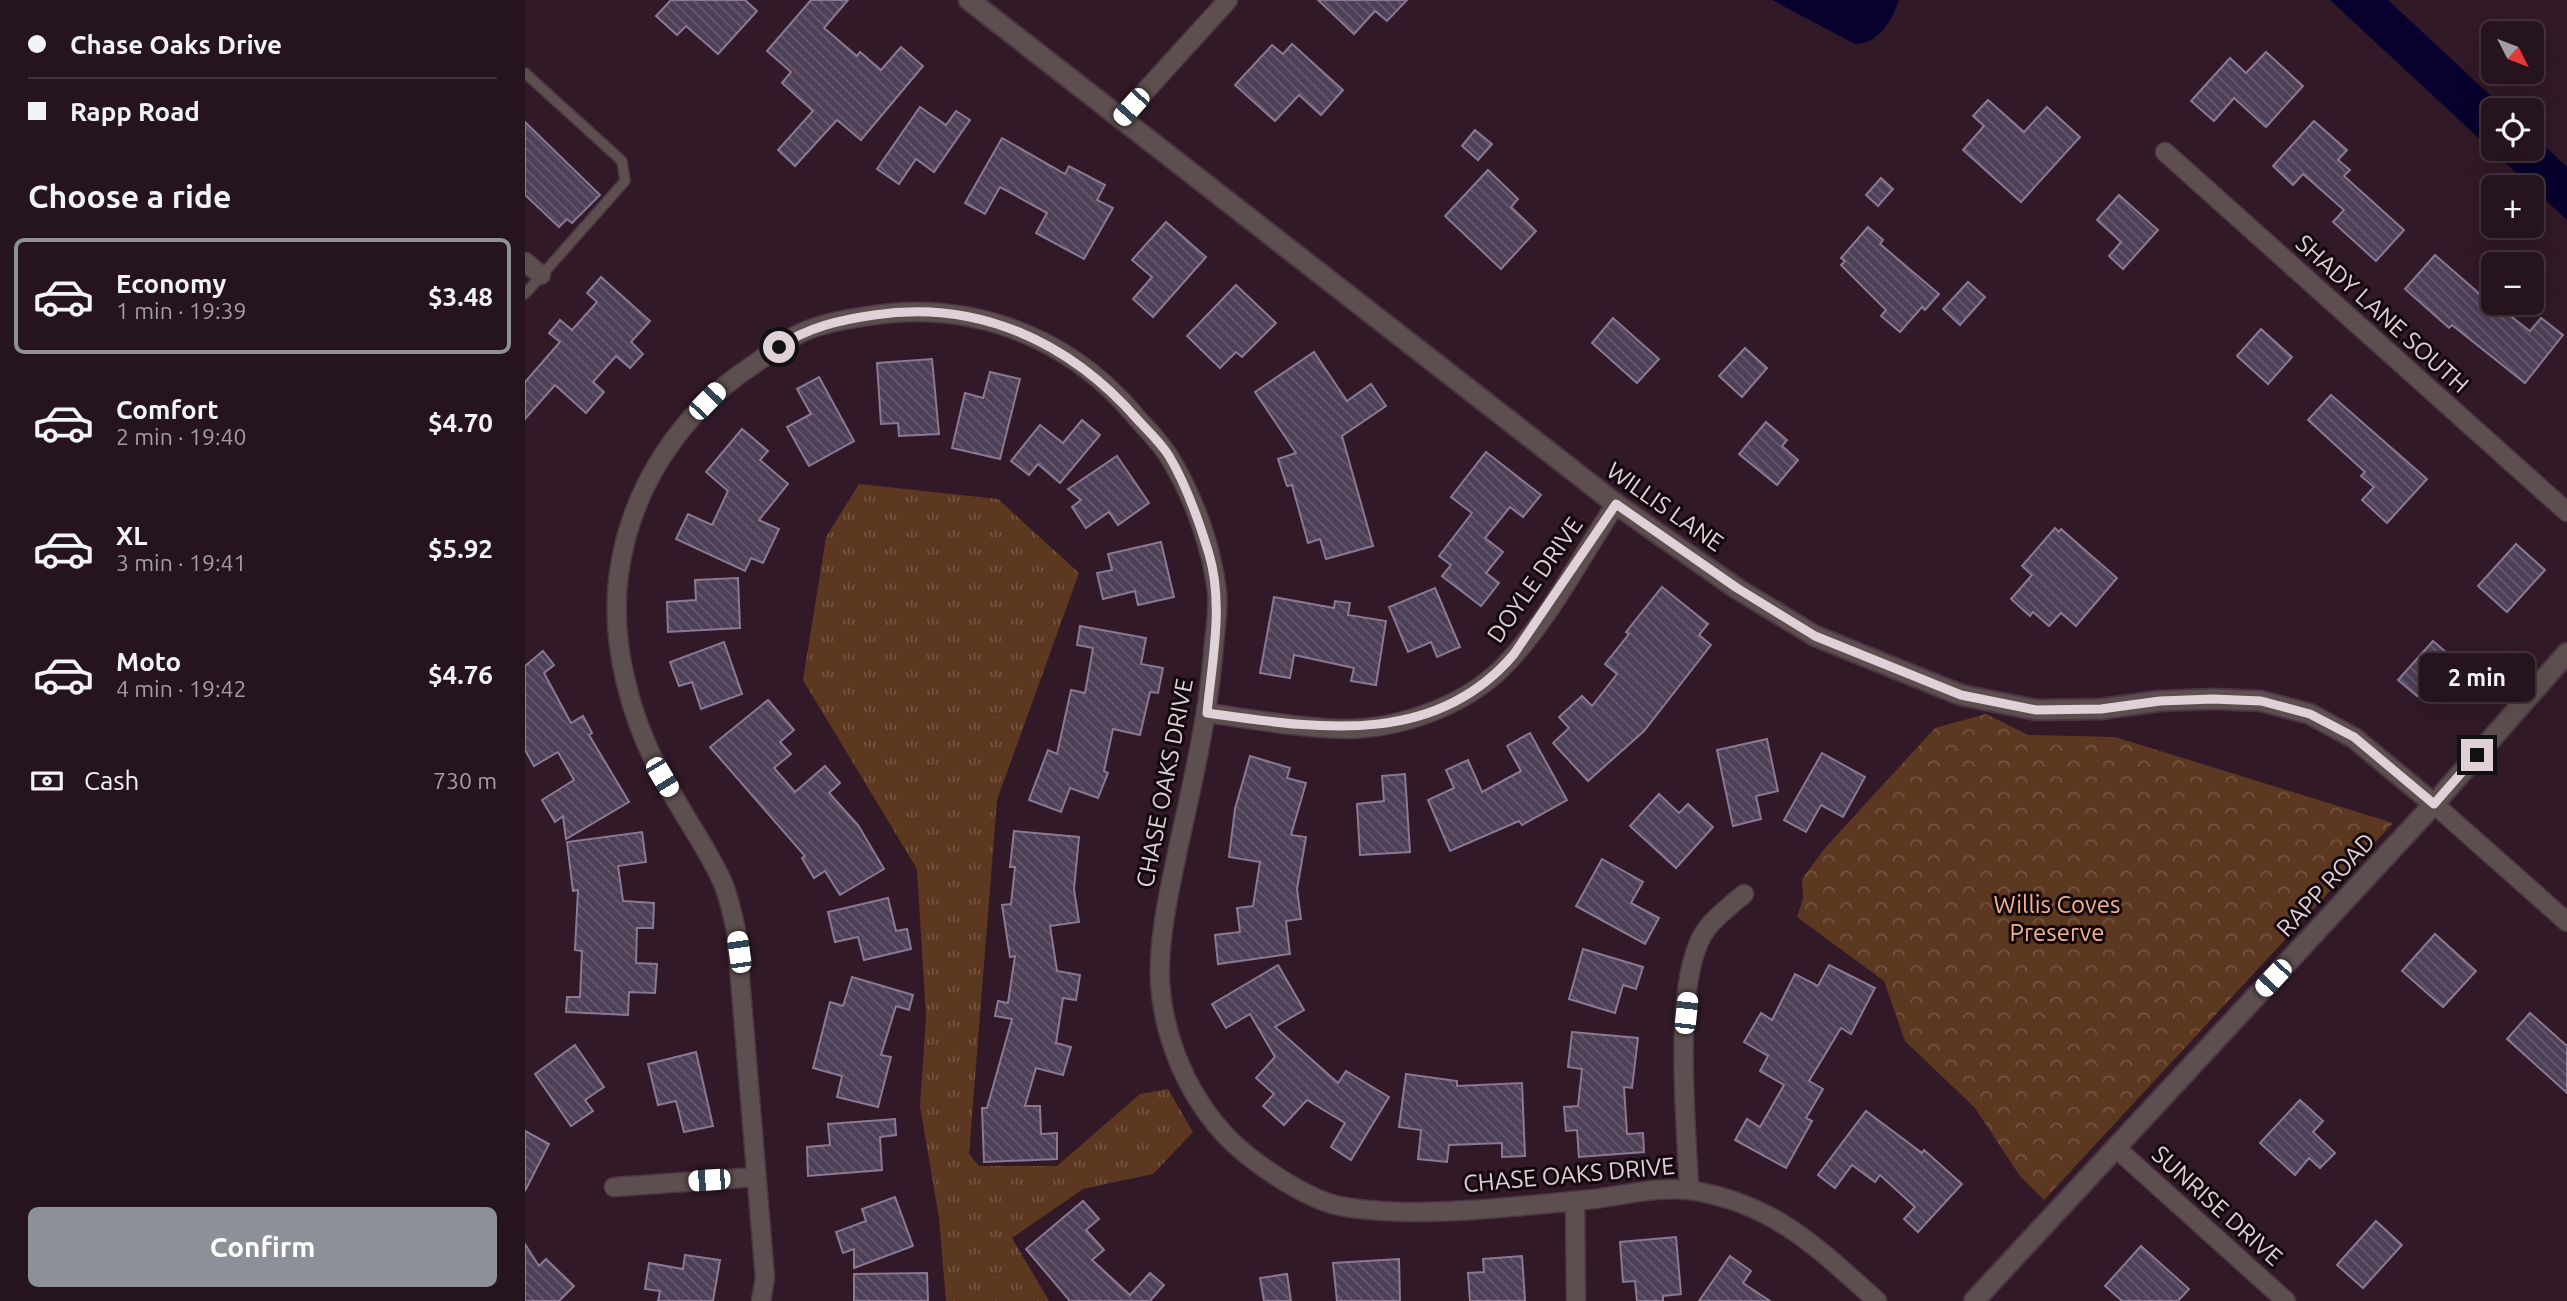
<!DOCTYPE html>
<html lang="en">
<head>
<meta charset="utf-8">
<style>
	body { margin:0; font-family:Ubuntu,sans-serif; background:#2d1c26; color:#f1f3f6; height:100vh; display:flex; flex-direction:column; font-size:26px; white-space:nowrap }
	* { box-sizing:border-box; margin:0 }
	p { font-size:23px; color:#a39ea4 }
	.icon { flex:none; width:38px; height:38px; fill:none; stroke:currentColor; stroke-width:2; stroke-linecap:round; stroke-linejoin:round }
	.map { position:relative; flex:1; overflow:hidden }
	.side { display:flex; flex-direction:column; background:#25131d; width:525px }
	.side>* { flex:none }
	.hud { display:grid; align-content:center; height:154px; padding:0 28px; background:#25131d }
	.needle { width:46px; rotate:132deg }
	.buttons { position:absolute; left:1956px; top:21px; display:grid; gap:14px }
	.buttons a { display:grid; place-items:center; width:63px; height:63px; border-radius:10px; background:#25131d; box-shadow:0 7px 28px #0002,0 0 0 2px #42323b; font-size:35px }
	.end { position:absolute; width:32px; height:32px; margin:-16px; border:9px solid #e0d0d8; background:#111; box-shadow:0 0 0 4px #111 }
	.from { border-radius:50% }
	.bubble { position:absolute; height:49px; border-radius:10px; background:#25131d; box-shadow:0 7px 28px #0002,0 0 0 2px #42323b; font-size:23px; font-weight:600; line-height:49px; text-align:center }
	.car { position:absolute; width:21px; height:42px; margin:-21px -10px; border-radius:9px; box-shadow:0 0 5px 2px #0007; background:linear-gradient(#fff 24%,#345 0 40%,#fff 0 76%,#345 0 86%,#fff 0) }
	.hud b { display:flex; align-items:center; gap:24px; height:66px; font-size:26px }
	.hud b+b { border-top:2px solid #42323b }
	.hud i { width:18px; height:18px; background:#f1f3f6 }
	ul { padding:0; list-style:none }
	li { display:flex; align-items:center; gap:21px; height:116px; margin:0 14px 10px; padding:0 14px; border:4px solid transparent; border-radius:10px }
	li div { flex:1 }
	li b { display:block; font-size:26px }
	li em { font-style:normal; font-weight:600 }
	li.current { border-color:#8c9099 }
	li>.icon { width:63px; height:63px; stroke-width:1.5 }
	h2 { padding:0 28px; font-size:32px; line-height:84px }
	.pay { display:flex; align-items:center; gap:18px; height:77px; padding:0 28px; font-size:26px }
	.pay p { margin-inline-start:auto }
	.primary-button { display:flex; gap:14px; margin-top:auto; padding:14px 28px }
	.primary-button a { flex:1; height:80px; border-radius:10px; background:#8c9099; color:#fff; font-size:28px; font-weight:600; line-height:80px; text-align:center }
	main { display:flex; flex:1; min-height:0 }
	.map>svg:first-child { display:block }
	.grass { fill:url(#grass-tufts) }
	.park { fill:url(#park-crowns) }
	.water { fill:#08012d }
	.building { fill:url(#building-back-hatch); stroke:#897993; stroke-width:2 }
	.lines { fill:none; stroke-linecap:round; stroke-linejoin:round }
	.service-casing { stroke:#4d3643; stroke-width:12 }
	.minor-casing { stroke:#4d3643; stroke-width:21 }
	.tertiary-casing { stroke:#4d3643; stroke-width:23 }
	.service { stroke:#5d4f4f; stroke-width:9 }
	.minor { stroke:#5d4f4f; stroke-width:18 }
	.tertiary { stroke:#5d4f4f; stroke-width:19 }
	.route { stroke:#e0d0d8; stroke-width:9 }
	.labels { text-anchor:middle; stroke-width:6; stroke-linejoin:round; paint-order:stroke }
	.street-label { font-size:24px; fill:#e0d0d8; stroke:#12080e }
	.park-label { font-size:24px; fill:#f4b38c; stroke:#12080e }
</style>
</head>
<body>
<main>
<section class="side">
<div class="hud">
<b><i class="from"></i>Chase Oaks Drive</b>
<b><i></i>Rapp Road</b>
</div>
<h2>Choose a ride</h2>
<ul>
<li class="current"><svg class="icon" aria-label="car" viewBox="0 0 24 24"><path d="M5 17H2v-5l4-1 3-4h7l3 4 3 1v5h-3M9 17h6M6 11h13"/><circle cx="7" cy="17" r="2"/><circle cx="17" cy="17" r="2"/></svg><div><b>Economy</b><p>1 min · 19:39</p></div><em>$3.48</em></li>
<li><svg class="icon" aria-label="car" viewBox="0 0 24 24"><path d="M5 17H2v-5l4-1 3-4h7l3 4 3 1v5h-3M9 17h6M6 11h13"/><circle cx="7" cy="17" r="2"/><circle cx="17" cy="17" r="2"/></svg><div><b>Comfort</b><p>2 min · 19:40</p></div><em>$4.70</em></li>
<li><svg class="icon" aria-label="car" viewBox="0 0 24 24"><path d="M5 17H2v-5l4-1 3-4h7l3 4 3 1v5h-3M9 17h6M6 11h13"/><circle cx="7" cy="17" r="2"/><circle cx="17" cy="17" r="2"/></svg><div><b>XL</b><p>3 min · 19:41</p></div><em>$5.92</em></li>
<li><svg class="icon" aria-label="car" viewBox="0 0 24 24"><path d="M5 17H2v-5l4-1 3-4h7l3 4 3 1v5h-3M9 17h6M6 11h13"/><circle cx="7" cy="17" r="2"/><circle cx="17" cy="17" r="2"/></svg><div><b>Moto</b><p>4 min · 19:42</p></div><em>$4.76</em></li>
</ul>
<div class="pay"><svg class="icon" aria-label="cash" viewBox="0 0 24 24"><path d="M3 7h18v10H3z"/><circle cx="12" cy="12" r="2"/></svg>Cash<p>730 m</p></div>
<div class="primary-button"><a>Confirm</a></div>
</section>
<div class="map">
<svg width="2042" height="1301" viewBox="0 0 2042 1301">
	<defs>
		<pattern id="grass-tufts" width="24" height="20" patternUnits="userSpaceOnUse" patternTransform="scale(1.75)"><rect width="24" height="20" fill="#5d3821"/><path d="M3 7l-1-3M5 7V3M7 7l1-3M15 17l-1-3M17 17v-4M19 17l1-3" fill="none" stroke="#745440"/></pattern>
		<pattern id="park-crowns" width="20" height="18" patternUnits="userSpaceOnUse" patternTransform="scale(1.75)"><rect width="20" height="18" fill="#5d3821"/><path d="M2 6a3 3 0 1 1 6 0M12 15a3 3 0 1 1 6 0" fill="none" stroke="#745440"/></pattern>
		<pattern id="building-back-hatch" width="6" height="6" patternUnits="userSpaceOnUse" patternTransform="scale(1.75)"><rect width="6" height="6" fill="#4d3f56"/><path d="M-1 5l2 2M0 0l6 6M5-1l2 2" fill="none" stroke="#665a6e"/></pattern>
	</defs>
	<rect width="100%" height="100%" fill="#311927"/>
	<!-- grass -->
	<path class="grass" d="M334 484 473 499 554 573 472 800 444 1154 454 1166H532L615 1094 643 1089 668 1132 628 1174 558 1189 487 1238 524 1301H421L414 1218 395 1106 401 1017 392 869 278 680 301 537Z"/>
	<!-- park -->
	<path class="park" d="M1461 714 1503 735 1590 737 1868 823 1519 1200 1495 1176 1450 1108 1380 1041 1359 981 1272 917 1278 899 1277 879 1300 848 1410 728Z"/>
	<!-- water -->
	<g class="water">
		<path d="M1247 0H1374C1367 21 1353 44 1330 44Z"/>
		<path d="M1805 0H1863L1981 110H1969V149H2007V134L2042 167V220Z"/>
	</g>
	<!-- building -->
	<g class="building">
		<path d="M146 0H220L232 11 193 54 161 26 152 35 131 16Z"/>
		<path d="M286 0H323L299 28 332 56 335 52 356 70 376 47 398 66 336 140 312 120 270 166 253 150 288 111 257 83 266 72 242 51Z"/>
		<path d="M793 0H882L862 21 850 11 829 34Z"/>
		<path d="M767 44 818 90 796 115 774 95 750 121 710 85 747 45 758 54Z"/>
		<path d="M1741 52 1778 86 1741 127 1709 98 1689 121 1666 101 1705 58 1721 73Z"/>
		<path d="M1463 100 1499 132 1522 107 1555 137 1496 202 1438 150 1459 126 1448 116Z"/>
		<path d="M395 107 421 125 431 111 445 120 409 172 391 159 374 184 352 169Z"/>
		<path d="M1789 121 1822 150 1813 160 1825 170 1819 176 1879 230 1851 261 1808 222 1819 210 1778 174 1768 185 1748 166Z"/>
		<path d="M0 122 75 195 47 223 42 219 34 227 0 195Z"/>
		<path d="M950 130 967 144 953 160 937 146Z"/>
		<path d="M477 138 540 174 544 166 580 185 572 200 588 208 559 259 511 233 522 213 475 187 460 214 440 203Z"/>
		<path d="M963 170 993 199 986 207 1011 231 976 269 920 216Z"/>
		<path d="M1356 178 1368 189 1353 206 1341 195Z"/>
		<path d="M1594 195 1633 230 1598 269 1584 256 1596 242 1572 220Z"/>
		<path d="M641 222 681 257 628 317 608 299 627 277 607 260Z"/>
		<path d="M1343 227 1358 240 1355 244 1414 294 1400 310 1397 307 1375 332 1356 316 1361 310 1316 265 1320 261 1316 258Z"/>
		<path d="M1910 255 1972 309 1974 307 2005 331 2016 318 2038 335 2000 383 1927 325 1924 328 1880 289Z"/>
		<path d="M76 277 125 321 106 342 118 354 105 368 91 356 68 382 79 392 61 413 30 385 0 419V382L35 342 24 333 35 320 47 330 72 302 62 293Z"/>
		<path d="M1443 282 1460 297 1435 325 1418 309Z"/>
		<path d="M711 285 751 323 717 357 711 352 695 368 662 336Z"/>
		<path d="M1088 318 1134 359 1112 383 1067 343Z"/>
		<path d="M1736 329 1767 357 1743 384 1712 356Z"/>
		<path d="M1220 348 1242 368 1217 397 1194 376Z"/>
		<path d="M789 352 822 401 846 384 861 406 817 436 848 546 801 559 795 539 783 543 767 485 762 486 753 459 771 453 730 392Z"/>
		<path d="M407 359 414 434 374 436 373 423 356 424 352 363Z"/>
		<path d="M465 372 495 379 475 459 427 448 440 393 458 398Z"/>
		<path d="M294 377 329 441 284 466 262 427 286 414 272 389Z"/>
		<path d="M1806 395 1902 479 1862 523 1837 500 1849 487 1836 476 1840 472 1783 420Z"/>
		<path d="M557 420 575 435 535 483 513 464 504 475 486 461 515 425 538 443Z"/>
		<path d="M1241 422 1262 440 1257 446 1273 460 1252 485 1214 454Z"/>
		<path d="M217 429 243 451 235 460 263 484 234 520 254 529 238 563 226 558 220 571 151 539 163 514 187 525 203 491 181 472Z"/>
		<path d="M961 452 1016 495 998 517 985 507 960 538 978 552 961 573 974 583 956 606 917 576 926 565 914 556 947 513 926 497Z"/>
		<path d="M592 456 624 503 593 525 584 512 561 528 547 507 556 500 543 489Z"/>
		<path d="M1530 528 1534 532 1536 529 1592 578 1551 626 1536 613 1524 626 1508 612 1505 616 1486 599 1507 575 1497 566Z"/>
		<path d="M636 542 649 597 613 605 610 591 578 599 572 573 587 570 583 554Z"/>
		<path d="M1991 544 2020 570 1982 612 1953 586Z"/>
		<path d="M213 578 215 628 143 632 142 602 171 600 170 580Z"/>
		<path d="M1137 587 1183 624 1174 635 1186 645 1119 731 1063 781 1028 743 1044 728 1034 717 1057 696 1067 706 1092 674 1080 664 1104 634 1101 632Z"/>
		<path d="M910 588 935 647 912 657 906 642 883 652 864 607Z"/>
		<path d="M749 597 809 608 810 601 825 603 823 615 861 621 851 685 826 681 829 668 769 655 765 678 735 673Z"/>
		<path d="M555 626 621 638 616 664 638 668 633 693 625 692 615 735 588 729 579 771 583 773 573 798 545 788 536 812 504 800 523 750 532 754 546 690 560 693 568 648 552 645Z"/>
		<path d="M1908 641 1936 665 1909 695 1900 687 1892 696 1873 680Z"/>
		<path d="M199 642 217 694 176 709 167 682 154 686 145 662Z"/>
		<path d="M18 651 29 665 19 673 46 723 58 716 67 733 64 735 104 802 41 839 38 816 30 822 17 800 49 780 33 752 9 766 0 750V666Z"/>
		<path d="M243 700 269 730 255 742 266 754 249 768 270 792 300 766 315 783 304 793 333 825 359 869 315 895 300 871 289 878 277 858 280 856 185 747Z"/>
		<path d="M1005 733 1042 800 997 825 994 821 925 851 903 800 929 788 921 770 943 760 957 792 996 771 982 746Z"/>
		<path d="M1242 739 1253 791 1231 796 1236 819 1208 826 1192 750Z"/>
		<path d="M1297 753 1340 777 1318 817 1296 805 1281 832 1259 820Z"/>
		<path d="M725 756 765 768 762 778 781 783 766 835 781 837 772 889 776 919 761 921 765 954 693 964 690 935 715 932 712 908 728 906 735 862 704 857 710 809Z"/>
		<path d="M880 774 885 852 835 855 832 804 859 801 857 776Z"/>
		<path d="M1134 794 1154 813 1163 804 1188 827 1151 868 1105 826Z"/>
		<path d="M489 831 554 837 549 889 554 922 525 926 532 971 555 975 551 1000 538 998 531 1043 546 1047 538 1075 511 1068 500 1106H515L516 1134 532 1133V1159L459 1162 457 1108H462L487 1019 470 1016 473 1001 483 1003 490 956 485 957 477 905 486 904 490 867H485Z"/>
		<path d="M117 832 121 862 93 866 98 901 129 903 128 928H112L111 963 132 964 130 993 104 992 103 1015 41 1012 42 997H55L57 951 50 950 53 890 48 891 42 842Z"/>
		<path d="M1077 859 1118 882 1106 903 1134 918 1120 944 1051 906Z"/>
		<path d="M363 898 371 931 382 929 386 949 339 960 333 937 310 942 303 912Z"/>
		<path d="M1910 934 1951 971 1918 1007 1877 971Z"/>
		<path d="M1058 949 1118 967 1111 989 1098 985 1090 1013 1044 999Z"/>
		<path d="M753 965 779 1010 750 1027 813 1083 821 1071 864 1097 826 1160 806 1147 820 1123 782 1100 759 1125 738 1106 749 1094 731 1078 750 1057 725 1014 701 1028 687 1004Z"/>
		<path d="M1304 965 1350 988 1326 1034 1316 1028 1284 1081 1298 1089 1281 1118 1287 1121 1261 1168 1210 1140 1222 1119 1235 1127 1259 1085 1235 1071 1243 1056 1219 1042 1236 1013 1247 1020 1270 974 1293 986Z"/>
		<path d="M327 977 388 995 384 1010 371 1006 356 1055 366 1057 353 1107 312 1097 317 1076 288 1068 305 1002 318 1006Z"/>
		<path d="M2005 1013 2042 1046V1093L1982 1039Z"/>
		<path d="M1047 1032 1113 1038 1107 1088 1099 1087 1102 1134 1118 1133 1119 1152 1054 1157 1052 1130 1041 1131 1039 1107 1053 1106 1057 1069 1043 1067Z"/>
		<path d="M50 1045 79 1087 60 1100 68 1111 46 1126 10 1074Z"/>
		<path d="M171 1052 188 1126 159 1132 151 1101 133 1105 123 1064Z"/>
		<path d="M881 1074 932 1081V1086L997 1083 1000 1156 977 1157V1143L924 1145 922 1162 893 1159 896 1130 874 1127Z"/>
		<path d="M1775 1100 1798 1121 1788 1132 1810 1153 1795 1168 1784 1158 1770 1175 1735 1143Z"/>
		<path d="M1341 1111 1397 1153 1399 1150 1437 1184 1393 1232 1379 1219 1390 1207 1355 1175 1350 1182 1327 1165 1310 1188 1293 1175Z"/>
		<path d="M370 1119 371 1135 355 1137 357 1170 283 1176 282 1147 305 1145 303 1124Z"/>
		<path d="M0 1131 24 1144 0 1191Z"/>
		<path d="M370 1197 388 1246 329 1268V1249L318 1253 311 1232 341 1221 337 1209Z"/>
		<path d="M558 1201 574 1219 561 1230 579 1250 567 1260 605 1295 625 1273 639 1285 625 1301H545L501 1249Z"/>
		<path d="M1851 1221 1877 1245 1838 1288 1812 1265Z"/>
		<path d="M1151 1237 1156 1294 1138 1296V1301H1112L1110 1281 1098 1282 1095 1242Z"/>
		<path d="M0 1244 14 1266 21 1259 49 1286 34 1301H0Z"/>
		<path d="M1616 1246 1664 1289 1653 1301H1597L1580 1286Z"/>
		<path d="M160 1255 195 1260 188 1301H133L135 1291 120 1289 124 1263 158 1269Z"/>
		<path d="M997 1256 1000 1301H945L943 1273 959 1272 958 1259Z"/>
		<path d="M1205 1256 1226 1271 1218 1283 1245 1301H1174Z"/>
		<path d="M874 1259 875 1301H812L808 1263Z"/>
		<path d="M402 1273 403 1301H329V1274Z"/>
		<path d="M762 1274 766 1301H739L735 1278Z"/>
	</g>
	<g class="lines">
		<defs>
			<path id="service" d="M0 73 97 161 100 181 0 294"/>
			<g id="minor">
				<path d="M595 119 703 0"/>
				<path d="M1640 152 2042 512"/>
				<path d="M0 262 16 275"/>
				<path d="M682 713C727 719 774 728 819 729 874 729 940 706 979 666 1021 624 1057 555 1091 504"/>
				<path d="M1909 804 2042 922"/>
				<path d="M1591 1148 1761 1301"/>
				<path d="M89 1187 231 1177"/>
				<path d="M1164 1189C1162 1128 1145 974 1183 927 1193 915 1207 904 1219 894"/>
				<path d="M1050 1201 1051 1301"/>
				<path d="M236 1301 240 1278 211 930C207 914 204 896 197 881 181 846 158 815 140 781 106 722 84 642 94 573 106 487 156 412 228 365 241 356 255 344 270 336 292 324 318 320 343 316 443 300 539 334 606 411 619 427 636 442 646 460 669 498 687 548 692 592 694 613 689 635 688 656 682 720 668 781 654 844 645 888 633 937 635 982 639 1042 665 1100 706 1141 731 1165 781 1199 815 1206 887 1220 995 1206 1069 1199 1101 1195 1140 1185 1170 1191 1251 1205 1294 1249 1352 1301"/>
			</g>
			<g id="tertiary">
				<path d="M444 0 1091 504 1211 588 1290 636 1436 695 1511 710 1576 709 1635 701 1688 699 1736 701 1785 714 1829 738 1909 804"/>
				<path d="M1449 1301 1909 804 2042 653"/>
			</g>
		</defs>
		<!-- service casing -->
		<use href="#service" class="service-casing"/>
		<!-- minor casing -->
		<use href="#minor" class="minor-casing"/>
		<!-- tertiary casing -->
		<use href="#tertiary" class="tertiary-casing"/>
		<!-- service -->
		<use href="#service" class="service"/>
		<!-- minor -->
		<use href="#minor" class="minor"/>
		<!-- tertiary -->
		<use href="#tertiary" class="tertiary"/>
	</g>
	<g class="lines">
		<!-- route -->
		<path class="route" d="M254 347C283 327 315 320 349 315 453 299 545 342 613 420 623 431 636 443 644 456 662 486 674 521 684 554 699 605 687 661 682 713 790 728 909 749 989 654L1091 504 1212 588 1290 636 1436 695 1511 710 1576 709 1635 701 1688 699 1736 701 1785 714 1829 737 1909 804 1952 755"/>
	</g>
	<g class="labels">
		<!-- street labels -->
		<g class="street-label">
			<text transform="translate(1857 314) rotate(42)" y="8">SHADY LANE SOUTH</text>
			<text transform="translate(1140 507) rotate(35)" y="8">WILLIS LANE</text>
			<text transform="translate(1010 580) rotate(-55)" y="8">DOYLE DRIVE</text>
			<text transform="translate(640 783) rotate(-79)" y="8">CHASE OAKS DRIVE</text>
			<text transform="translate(1801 885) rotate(-47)" y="8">RAPP ROAD</text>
			<text transform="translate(1044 1175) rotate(-5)" y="8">CHASE OAKS DRIVE</text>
			<text transform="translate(1692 1206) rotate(42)" y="8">SUNRISE DRIVE</text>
		</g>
		<!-- park labels -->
		<g class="park-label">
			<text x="1532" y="913">Willis Coves<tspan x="1532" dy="28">Preserve</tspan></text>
		</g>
	</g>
</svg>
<div class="buttons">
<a><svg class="needle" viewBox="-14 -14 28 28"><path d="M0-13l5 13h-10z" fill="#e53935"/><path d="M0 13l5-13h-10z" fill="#a39ea4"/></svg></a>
<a><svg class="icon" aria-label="locate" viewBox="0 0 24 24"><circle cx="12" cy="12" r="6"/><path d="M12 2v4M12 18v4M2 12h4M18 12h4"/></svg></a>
<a>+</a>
<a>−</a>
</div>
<i class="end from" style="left:254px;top:347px"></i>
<i class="end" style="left:1952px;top:755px"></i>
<div class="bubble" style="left:1894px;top:653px;width:116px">2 min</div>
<i class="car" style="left:606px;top:107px;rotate:222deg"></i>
<i class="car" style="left:182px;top:401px;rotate:44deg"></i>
<i class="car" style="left:137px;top:777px;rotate:149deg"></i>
<i class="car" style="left:214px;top:952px;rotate:352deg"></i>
<i class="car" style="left:1748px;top:978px;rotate:223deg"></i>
<i class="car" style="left:1161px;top:1013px;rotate:6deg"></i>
<i class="car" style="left:184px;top:1180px;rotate:266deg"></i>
</div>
</main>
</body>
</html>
